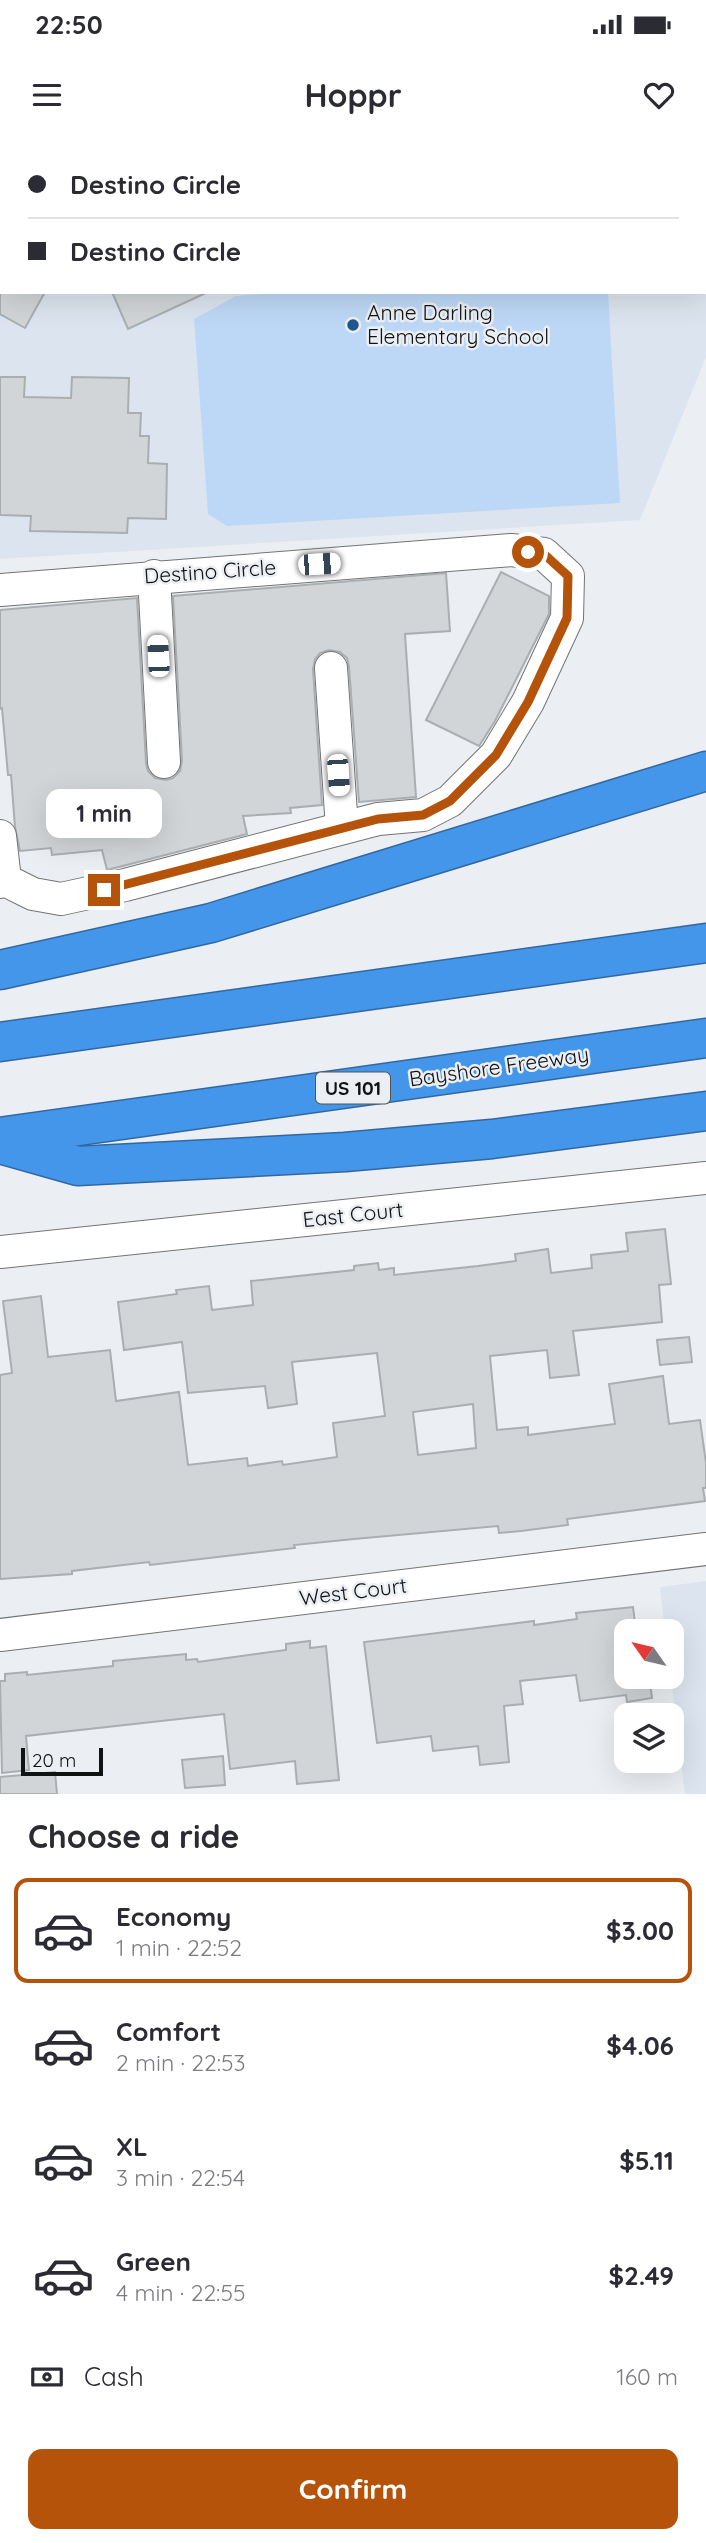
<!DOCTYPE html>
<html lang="en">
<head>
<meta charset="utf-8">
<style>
	body { margin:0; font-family:Quicksand,sans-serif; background:#f2f2f3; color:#2b2b33; height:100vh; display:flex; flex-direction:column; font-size:26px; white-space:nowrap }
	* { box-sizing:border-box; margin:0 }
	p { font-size:23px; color:#7c7c81 }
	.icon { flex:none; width:38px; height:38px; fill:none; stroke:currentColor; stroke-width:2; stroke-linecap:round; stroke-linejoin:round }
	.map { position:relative; height:1654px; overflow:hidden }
	.details { display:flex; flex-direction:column; background:#fff; flex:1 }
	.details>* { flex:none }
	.guide { position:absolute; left:0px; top:0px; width:707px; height:154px; box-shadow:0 7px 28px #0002; display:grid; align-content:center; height:154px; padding:0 28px; background:#fff }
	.needle { width:46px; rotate:304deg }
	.buttons { position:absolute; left:614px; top:1479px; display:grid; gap:14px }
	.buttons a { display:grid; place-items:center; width:70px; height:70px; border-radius:14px; background:#fff; box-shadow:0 7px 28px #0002; font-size:35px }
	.scale { position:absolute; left:21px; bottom:18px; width:82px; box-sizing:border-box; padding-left:7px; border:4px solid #111213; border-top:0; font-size:19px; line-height:24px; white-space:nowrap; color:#111213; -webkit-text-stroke:5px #ebeff3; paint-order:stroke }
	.end { position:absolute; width:32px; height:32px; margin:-16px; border:9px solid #b45309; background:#fff; box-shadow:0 0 0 4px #fff }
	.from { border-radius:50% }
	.bubble { position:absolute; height:49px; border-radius:14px; background:#fff; box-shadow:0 7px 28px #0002; font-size:23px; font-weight:700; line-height:49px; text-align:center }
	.car { position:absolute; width:21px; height:42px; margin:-21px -10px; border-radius:9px; box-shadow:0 0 5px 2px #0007; background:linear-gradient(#fff 24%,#345 0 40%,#fff 0 76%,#345 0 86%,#fff 0) }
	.guide b { display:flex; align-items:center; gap:24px; height:66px; font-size:26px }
	.guide b+b { border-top:2px solid #e1e1e2 }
	.guide i { width:18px; height:18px; background:#2b2b33 }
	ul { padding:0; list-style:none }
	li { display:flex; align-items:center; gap:21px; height:105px; margin:0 14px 10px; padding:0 14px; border:4px solid transparent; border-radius:14px }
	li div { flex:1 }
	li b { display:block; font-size:26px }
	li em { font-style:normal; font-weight:700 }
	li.current { border-color:#b45309 }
	li>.icon { width:63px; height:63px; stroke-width:1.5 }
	h2 { padding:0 28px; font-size:32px; line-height:84px }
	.pay { display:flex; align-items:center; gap:18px; height:77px; padding:0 28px; font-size:26px }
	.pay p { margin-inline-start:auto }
	.action { display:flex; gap:14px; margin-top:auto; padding:14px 28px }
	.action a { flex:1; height:80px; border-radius:14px; background:#b45309; color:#fff; font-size:28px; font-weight:700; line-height:80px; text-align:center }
	.status { display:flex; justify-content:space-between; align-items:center; height:49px; padding:0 35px; background:#fff; direction:ltr }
	.status svg { height:19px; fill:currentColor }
	header { display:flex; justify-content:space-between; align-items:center; height:91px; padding:0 28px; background:#fff; font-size:32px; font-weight:700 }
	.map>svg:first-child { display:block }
	.built { fill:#dce5ef; fill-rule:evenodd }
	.green { fill:#bdd8f6 }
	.building { fill:#d1d5d8; stroke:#aaaeb1; stroke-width:2; fill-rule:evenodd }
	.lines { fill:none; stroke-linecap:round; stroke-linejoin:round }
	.service-casing { stroke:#717477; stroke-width:18 }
	.minor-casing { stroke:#717477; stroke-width:34 }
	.motorway-casing { stroke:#32689f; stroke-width:41 }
	.service { stroke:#fff; stroke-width:16 }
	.minor { stroke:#fff; stroke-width:32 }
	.motorway { stroke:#4496ea; stroke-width:38 }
	.route { stroke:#b45309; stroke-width:9 }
	.poi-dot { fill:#20578f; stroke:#ebeff3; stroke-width:2.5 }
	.labels { text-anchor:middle; stroke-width:5; stroke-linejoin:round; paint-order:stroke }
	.shield { fill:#ebeff3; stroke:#525456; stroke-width:2 }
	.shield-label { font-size:19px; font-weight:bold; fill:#111213 }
	.poi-label { font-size:21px; fill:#111213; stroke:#ebeff3; text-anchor:start }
	.street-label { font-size:21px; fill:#111213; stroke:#ebeff3 }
</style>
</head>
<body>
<div class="status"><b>22:50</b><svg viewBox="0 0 49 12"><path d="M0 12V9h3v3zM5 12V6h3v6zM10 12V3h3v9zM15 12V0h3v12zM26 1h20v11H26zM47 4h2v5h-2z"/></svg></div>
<header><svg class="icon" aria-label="menu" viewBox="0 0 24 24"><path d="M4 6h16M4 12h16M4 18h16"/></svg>Hoppr<svg class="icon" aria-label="heart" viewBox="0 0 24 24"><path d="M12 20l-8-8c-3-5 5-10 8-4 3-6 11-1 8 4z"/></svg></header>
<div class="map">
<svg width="706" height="1654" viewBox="0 0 706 1654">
	<rect width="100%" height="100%" fill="#ebeff3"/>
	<!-- built -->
	<g class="built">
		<path d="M0 0H706V217L640 380 0 419ZM2 2H705V152H2Z"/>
		<path d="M706 1441V1654H685L671 1537 672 1491H665L660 1447Z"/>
	</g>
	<!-- green -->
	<path class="green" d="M294 152H608L620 363 227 386 208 374 194 179 236 156Z"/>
	<!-- building -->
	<g class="building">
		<path d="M0 152H45L25 188 0 174Z"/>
		<path d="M112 152H208L128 189Z"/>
		<path d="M0 237H25L24 257 71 258 72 237 129 238 128 273H141L140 296H149L148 323 167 324 166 379 128 378 127 393 30 391 31 376 0 375Z"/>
		<path d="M501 432 549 456V474L495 581 479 606 426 580Z"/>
		<path d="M446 433 450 491 405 494 416 657 359 662 349 527 347 518 340 512 329 510 320 513 315 519 313 529 322 665 290 668 291 673 243 676 247 694 107 730 102 710 52 715 51 708 20 711 15 687 11 635H8L2 568 0 569V470L137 458 146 623 148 631 155 638 166 640 173 638 180 631 182 621 173 456Z"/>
		<path d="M665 1089 671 1144 659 1145 662 1182 573 1191 579 1235 550 1238 547 1210 490 1216 497 1290 528 1287V1295L615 1284 609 1244 663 1236 669 1284 700 1280 706 1323V1348H703L705 1361 567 1379 568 1385 521 1391 499 1393 498 1386 354 1399 294 1405 295 1408 150 1425 149 1422 72 1431V1434L0 1439V1235L12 1233 3 1161 41 1156 48 1217 110 1210 116 1261 179 1252 188 1325 247 1318 248 1326 282 1321 283 1325 337 1317 333 1283 385 1276 377 1213 292 1222 297 1264 268 1268 265 1246 188 1253 182 1202 124 1210 118 1162 177 1154 176 1150 209 1146 212 1170 253 1165 251 1141 354 1130V1126L378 1123 379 1130 394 1128V1135L478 1126 516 1121 515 1114 548 1109 551 1133 592 1128 591 1115 628 1111 626 1093ZM473 1264 476 1308 418 1315 413 1272Z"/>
		<path d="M689 1197 692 1222 660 1225 657 1200Z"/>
		<path d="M633 1467 636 1491H626V1536H649L652 1558 627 1562 626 1555 580 1561 576 1535 520 1541 523 1564 504 1566 509 1622 480 1625 478 1606 433 1611 431 1596 377 1603 364 1502 534 1481V1485L577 1479 576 1473Z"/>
		<path d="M310 1501V1508L326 1506 339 1640 297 1644 295 1621 230 1629 224 1574 26 1596 29 1630 2 1633 0 1541H5V1534L27 1532V1535L113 1526V1521L186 1514V1520L197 1519 198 1522 286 1510V1504Z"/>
		<path d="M223 1616 225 1645 185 1648 182 1620Z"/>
		<path d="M55 1632 57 1654H0V1637Z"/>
	</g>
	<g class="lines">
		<defs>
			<path id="service" d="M692 2V0"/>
			<g id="minor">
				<path d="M154 436 164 622"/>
				<path d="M0 450 511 410 544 414 568 436 567 478 528 562 496 615 450 661 423 675 378 679 125 745 61 759 33 754 5 740 0 742"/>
				<path d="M331 528 342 688"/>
				<path d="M0 696 5 740"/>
				<path d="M0 1112 706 1038"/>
				<path d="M0 1495 706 1409"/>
			</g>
			<g id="motorway">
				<path d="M0 830 211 783 706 631"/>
				<path d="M0 902 706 803"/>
				<path d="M0 997 706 898"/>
				<path d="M0 1004 78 1026 345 1012 492 999 706 971"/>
			</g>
		</defs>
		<!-- service casing -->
		<use href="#service" class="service-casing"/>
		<!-- minor casing -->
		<use href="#minor" class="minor-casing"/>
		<!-- motorway casing -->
		<use href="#motorway" class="motorway-casing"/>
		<!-- service -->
		<use href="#service" class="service"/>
		<!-- minor -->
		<use href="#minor" class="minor"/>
		<!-- motorway -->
		<use href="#motorway" class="motorway"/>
	</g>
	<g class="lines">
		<!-- route -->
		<path class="route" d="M104 750 378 679 423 675 450 661 496 615 528 562 567 478 568 436 544 414 528 412"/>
	</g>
	<!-- markers -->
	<circle class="poi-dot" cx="353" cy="185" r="7"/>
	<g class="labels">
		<!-- shield labels -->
		<rect class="shield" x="316" y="932.5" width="74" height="31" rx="5"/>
		<g class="shield-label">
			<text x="353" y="955">US 101</text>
		</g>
		<!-- poi labels -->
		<g class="poi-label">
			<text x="367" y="180">Anne Darling<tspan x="367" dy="24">Elementary School</tspan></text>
		</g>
		<!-- street labels -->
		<g class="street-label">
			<text transform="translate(210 432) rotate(-4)" y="7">Destino Circle</text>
			<text transform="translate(499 927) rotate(-8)" y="7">Bayshore Freeway</text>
			<text transform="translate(353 1075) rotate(-6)" y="7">East Court</text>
			<text transform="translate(353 1452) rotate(-7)" y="7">West Court</text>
		</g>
	</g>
</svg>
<div class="buttons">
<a><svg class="needle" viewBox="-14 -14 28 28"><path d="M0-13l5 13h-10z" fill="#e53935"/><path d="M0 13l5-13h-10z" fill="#7c7c81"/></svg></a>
<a><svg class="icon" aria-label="layers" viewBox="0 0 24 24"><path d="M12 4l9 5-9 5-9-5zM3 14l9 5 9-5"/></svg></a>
</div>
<div class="scale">20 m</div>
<i class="end from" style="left:528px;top:412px"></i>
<i class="end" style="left:104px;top:750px"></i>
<div class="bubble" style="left:46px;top:649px;width:116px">1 min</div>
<i class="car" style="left:319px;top:424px;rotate:86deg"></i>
<i class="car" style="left:158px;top:516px;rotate:357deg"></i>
<i class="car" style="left:338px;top:635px;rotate:176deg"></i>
<div class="guide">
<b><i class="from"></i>Destino Circle</b>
<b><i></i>Destino Circle</b>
</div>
</div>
<section class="details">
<h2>Choose a ride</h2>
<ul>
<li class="current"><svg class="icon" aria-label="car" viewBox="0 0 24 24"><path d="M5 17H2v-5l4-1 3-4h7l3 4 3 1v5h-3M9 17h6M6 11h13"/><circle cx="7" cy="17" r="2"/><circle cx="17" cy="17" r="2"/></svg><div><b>Economy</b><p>1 min · 22:52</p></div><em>$3.00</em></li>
<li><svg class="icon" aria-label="car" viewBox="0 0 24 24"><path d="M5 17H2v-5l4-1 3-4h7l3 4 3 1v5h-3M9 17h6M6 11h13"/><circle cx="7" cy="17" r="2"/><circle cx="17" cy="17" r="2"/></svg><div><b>Comfort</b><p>2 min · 22:53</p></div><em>$4.06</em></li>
<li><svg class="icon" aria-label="car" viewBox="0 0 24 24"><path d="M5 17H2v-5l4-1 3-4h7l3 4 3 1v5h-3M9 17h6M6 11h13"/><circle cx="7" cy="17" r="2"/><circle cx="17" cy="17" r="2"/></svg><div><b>XL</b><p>3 min · 22:54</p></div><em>$5.11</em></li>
<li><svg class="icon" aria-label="car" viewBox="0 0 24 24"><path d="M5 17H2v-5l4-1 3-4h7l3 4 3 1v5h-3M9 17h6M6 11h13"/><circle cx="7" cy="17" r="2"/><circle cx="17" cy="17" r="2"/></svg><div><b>Green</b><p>4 min · 22:55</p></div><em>$2.49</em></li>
</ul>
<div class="pay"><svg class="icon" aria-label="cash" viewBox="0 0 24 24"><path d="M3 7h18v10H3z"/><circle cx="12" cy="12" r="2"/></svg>Cash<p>160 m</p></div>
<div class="action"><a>Confirm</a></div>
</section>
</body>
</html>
